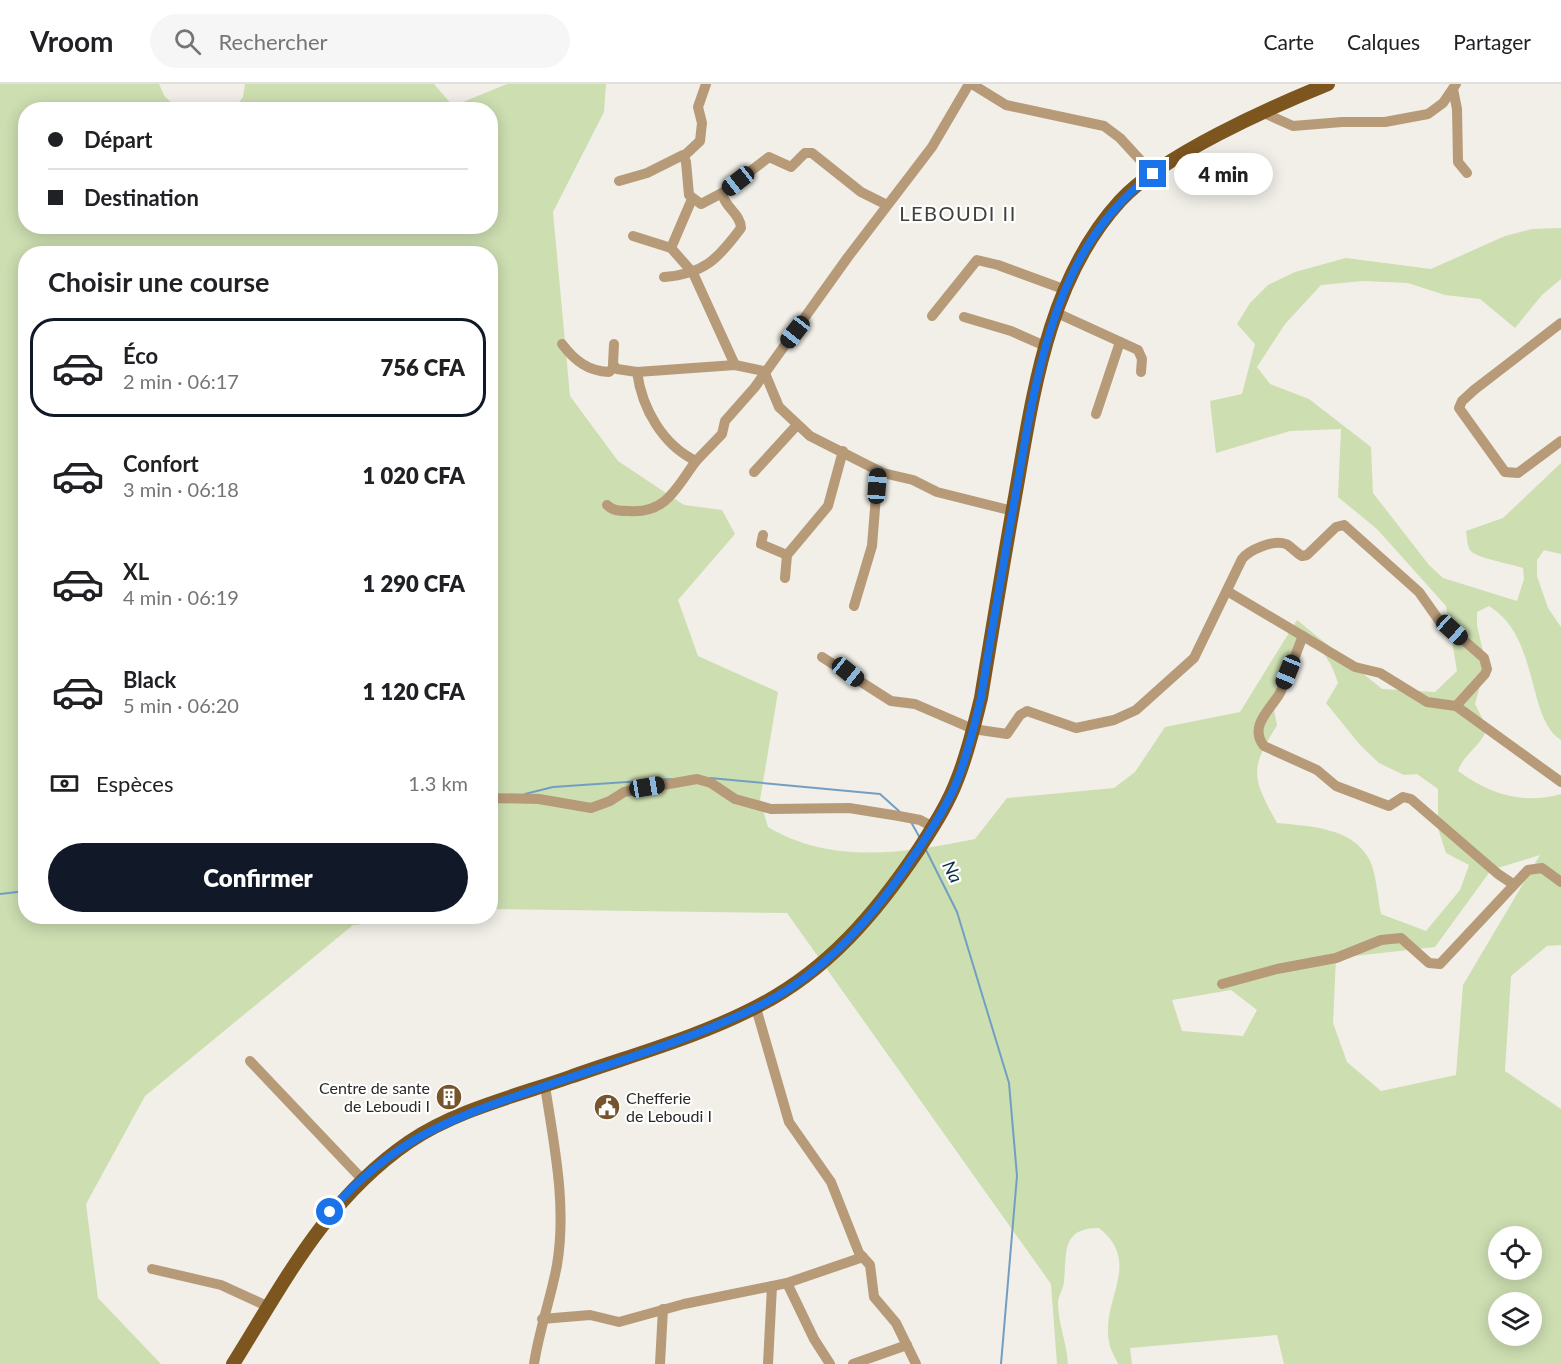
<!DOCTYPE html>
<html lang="fr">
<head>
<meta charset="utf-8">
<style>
	body { margin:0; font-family:Lato,sans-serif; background:#f6f6f6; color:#202124; height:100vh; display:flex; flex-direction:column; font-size:22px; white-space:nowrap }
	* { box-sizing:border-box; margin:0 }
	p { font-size:20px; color:#757577 }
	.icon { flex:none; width:33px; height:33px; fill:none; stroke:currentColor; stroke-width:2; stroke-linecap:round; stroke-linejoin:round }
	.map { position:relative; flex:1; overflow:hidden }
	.sheet { position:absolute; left:18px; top:162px; width:480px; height:678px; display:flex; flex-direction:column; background:#fff; border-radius:24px; box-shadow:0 3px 15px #0003 }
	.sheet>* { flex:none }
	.guide { position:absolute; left:18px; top:18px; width:480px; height:132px; border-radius:24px; box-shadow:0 3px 15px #0003; display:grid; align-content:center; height:132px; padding:0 30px; background:#fff }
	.tools { position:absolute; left:1488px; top:1142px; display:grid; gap:12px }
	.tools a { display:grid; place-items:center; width:54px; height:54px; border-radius:50%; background:#fff; box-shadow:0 3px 15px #0003; font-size:30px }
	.end { position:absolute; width:27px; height:27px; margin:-14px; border:8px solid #1a73e8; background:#fff; box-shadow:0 0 0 3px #fff }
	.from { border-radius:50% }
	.bubble { position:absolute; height:42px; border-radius:21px; background:#fff; box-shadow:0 3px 15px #0003; font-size:20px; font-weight:800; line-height:42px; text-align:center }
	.car { position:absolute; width:18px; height:36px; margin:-18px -9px; border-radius:8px; box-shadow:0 0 4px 2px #0007; background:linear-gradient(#222 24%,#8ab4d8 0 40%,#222 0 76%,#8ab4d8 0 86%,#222 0) }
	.guide b { display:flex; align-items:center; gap:21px; height:57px; font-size:22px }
	.guide b+b { border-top:2px solid #e0e0e0 }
	.guide i { width:15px; height:15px; background:#202124 }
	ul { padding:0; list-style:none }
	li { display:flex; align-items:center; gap:18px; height:99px; margin:0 12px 9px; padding:0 18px; border:3px solid transparent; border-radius:24px }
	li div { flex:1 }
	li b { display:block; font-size:22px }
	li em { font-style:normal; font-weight:800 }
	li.on { border-color:#111827 }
	li>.icon { width:54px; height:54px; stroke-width:1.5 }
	h2 { padding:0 30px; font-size:27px; line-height:72px }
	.pay { display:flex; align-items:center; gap:15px; height:66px; padding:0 30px; font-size:22px }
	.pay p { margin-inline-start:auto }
	.cta { display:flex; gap:12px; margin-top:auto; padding:12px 30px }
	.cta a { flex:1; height:69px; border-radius:36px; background:#111827; color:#fff; font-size:24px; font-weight:800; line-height:69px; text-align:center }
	header { display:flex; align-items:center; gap:36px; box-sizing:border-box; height:84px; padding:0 30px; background:#fff; border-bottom:2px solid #e0e0e0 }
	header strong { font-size:28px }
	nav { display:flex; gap:33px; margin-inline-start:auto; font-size:21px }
	.search { width:420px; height:54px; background:#f6f6f6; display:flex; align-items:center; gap:15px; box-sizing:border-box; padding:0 21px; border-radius:33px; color:#757577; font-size:22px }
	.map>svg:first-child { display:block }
	.green { fill:#cddeb1; fill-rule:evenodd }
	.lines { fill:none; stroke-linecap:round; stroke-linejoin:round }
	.stream { stroke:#729fc1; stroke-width:2 }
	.minor { stroke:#b79a78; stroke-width:10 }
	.major { stroke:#7d551e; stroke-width:14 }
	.route { stroke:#1a73e8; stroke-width:8 }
	.labels { text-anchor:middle; stroke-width:4.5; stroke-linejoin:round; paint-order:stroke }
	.poi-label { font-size:16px; fill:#2a2927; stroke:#fff; text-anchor:end }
	.water-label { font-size:18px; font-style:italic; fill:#092f47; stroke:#fff }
	.quarter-label { font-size:20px; letter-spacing:1.5px; fill:#41403a; stroke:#fff }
</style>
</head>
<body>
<header>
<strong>Vroom</strong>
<div class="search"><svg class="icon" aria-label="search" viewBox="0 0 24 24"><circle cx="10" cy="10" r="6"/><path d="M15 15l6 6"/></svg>Rechercher</div>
<nav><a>Carte</a><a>Calques</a><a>Partager</a></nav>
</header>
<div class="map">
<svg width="1561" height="1280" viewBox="0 0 1561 1280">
	<rect width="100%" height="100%" fill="#f1efe8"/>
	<!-- green -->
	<path class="green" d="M0 0H159L165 13 180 25 26 26V142H490V26L234 25 243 13 245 0H434L453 22 507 0H606L604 28 553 128 570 312 618 377 684 421 722 426 735 450 678 516 698 572 778 608 760 716 768 743C831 781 907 769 975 755L1007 714 1114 704 1135 688 1165 643 1240 628 1297 536 1382 605 1435 608 1457 587 1446 522 1377 445 1338 413 1341 345 1290 347 1216 369 1210 317 1242 310 1255 260 1237 240 1250 219 1268 201 1295 188 1346 174 1431 185 1505 152 1532 145 1561 144V195L1542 211 1515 244 1480 215 1445 211 1408 199 1363 197 1321 201 1285 240 1257 283 1270 300 1309 315 1371 363 1373 409 1429 481 1443 494 1517 517 1524 495 1523 484C1512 480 1475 474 1470 466 1467 461 1467 452 1466 447L1503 434 1561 379V470L1544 466 1537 476V492L1548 524 1561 543V656C1526 634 1540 553 1489 522L1477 528V542L1486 580 1475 620 1487 644C1481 663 1464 669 1458 687 1490 710 1522 721 1561 710V861L1547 862 1511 892 1505 987 1561 1025V1280H1284L1277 1251 1130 1264 1132 1280H1118C1115 1273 1110 1265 1109 1258 1101 1214 1143 1179 1099 1144 1061 1144 1067 1168 1064 1197 1064 1204 1058 1212 1058 1219 1058 1239 1067 1260 1068 1280H1057L1051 1200 787 829 491 825 490 170H26V832L425 833 353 841 145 1012 86 1120 98 1214 161 1280H0ZM1303 553C1322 562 1332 579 1338 599L1326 619 1360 661 1379 679 1404 691 1417 690 1438 705V744L1446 769 1469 781 1460 806 1426 847 1381 830C1378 815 1376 787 1369 775 1352 743 1308 742 1277 739 1252 693 1249 687 1277 641L1274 626 1286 575ZM1540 771 1463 901 1456 991 1381 1007 1347 978 1333 939 1336 874 1435 863 1491 786ZM1231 906 1257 926 1243 952 1182 947 1172 916ZM1498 1152H1532V1185H1498ZM1498 1218H1532V1251H1498Z"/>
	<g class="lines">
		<!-- stream -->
		<g class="stream">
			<path d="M710 694 880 710 900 728"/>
			<path d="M525 710 553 703 671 695"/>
			<path d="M911 738 920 754"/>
			<path d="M925 764 957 828 1009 999 1017 1092 1001 1280"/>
			<path d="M0 810 26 807"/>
		</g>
		<!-- minor -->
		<g class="minor">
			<path d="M972 0 1006 21 1104 42 1120 54 1153 90"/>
			<path d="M1453 5 1457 25 1458 78 1467 89"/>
			<path d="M1264 29 1293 42 1342 38H1385L1428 30 1443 19 1456 0"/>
			<path d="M684 72 700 57 702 39 698 23 706 0"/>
			<path d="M619 97 647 89 683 71 686 78 689 111 701 120 722 109 769 73 791 83 805 69H812L861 108 887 121"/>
			<path d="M633 152 671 164 693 189 735 281"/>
			<path d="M671 164 692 115"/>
			<path d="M664 193C704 190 718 175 741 144 741 130 724 123 722 109"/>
			<path d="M1057 229 1138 266 1142 275 1141 288"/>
			<path d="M932 232 977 176 998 181 1066 206"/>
			<path d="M964 233 1011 247 1045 262"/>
			<path d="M1561 239 1474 306 1462 317 1459 324 1505 388 1518 389 1561 357"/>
			<path d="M562 260C575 277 588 287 609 288L614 283"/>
			<path d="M614 260 613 280 617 285 637 288 735 281 764 287"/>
			<path d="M764 287 779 323 810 352 883 389 913 396 937 408 1013 427"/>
			<path d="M637 288C642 325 663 361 696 377L722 350 725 337 755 303 848 173 932 63 969 0"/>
			<path d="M1096 330 1120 258"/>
			<path d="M754 388 797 341"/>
			<path d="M607 421C613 427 620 427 629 427 666 430 676 404 696 377"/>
			<path d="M763 451 761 460 787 471"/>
			<path d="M785 494 787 471 828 422 843 367"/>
			<path d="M1227 507 1355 583 1380 589 1427 618 1456 622 1561 698"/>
			<path d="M854 522 872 462 878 387"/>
			<path d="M1303 552C1295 571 1289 591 1280 609 1271 625 1248 642 1264 662L1317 686 1336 702 1389 722 1403 713 1411 715 1498 790 1513 800"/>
			<path d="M822 573 891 617 915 620 973 645 1007 650 1020 631 1027 627 1076 644 1114 636 1136 626 1194 574 1242 475C1249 466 1274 455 1286 460 1292 463 1296 469 1302 472L1307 471 1336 443 1344 441 1419 508 1443 542 1452 546 1484 574 1487 585 1485 590 1456 622"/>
			<path d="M490 714 539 715 591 724 610 717 624 708 697 695 711 699 735 715 771 725 849 724 899 732 920 736 933 743"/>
			<path d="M1222 900 1277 885 1336 874 1381 856 1401 854 1429 879 1440 880 1528 786 1542 784 1561 798"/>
			<path d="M756 924 789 1038 831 1098 859 1169 870 1181 874 1213 896 1239 916 1280"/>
			<path d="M250 977 362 1095"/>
			<path d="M152 1185 221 1201 269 1223"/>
			<path d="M787 1199 814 1255 830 1280"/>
			<path d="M542 1235 590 1231 619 1238 684 1220 787 1199 863 1173"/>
			<path d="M534 1280C539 1246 551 1214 557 1181 567 1121 554 1061 545 1002"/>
			<path d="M660 1280 663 1225"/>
			<path d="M768 1280 772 1202"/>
			<path d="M853 1280 907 1261"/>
		</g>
		<!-- major -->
		<path class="major" d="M233 1280C285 1197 326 1115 409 1058 456 1026 516 1012 570 993 632 971 699 953 758 922 828 886 876 829 919 765 933 743 948 720 957 696 968 669 974 642 981 614 992 547 1003 480 1015 413 1033 312 1047 197 1120 117 1161 72 1271 23 1328 0"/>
	</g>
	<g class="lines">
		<!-- route -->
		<path class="route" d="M330 1128C394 1053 455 1033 545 1002 615 978 690 956 757 923 826 889 875 831 917 767 932 745 947 722 957 697 968 670 974 642 981 614 992 545 1004 476 1016 408 1036 294 1053 163 1153 90"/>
	</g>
	<!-- icons -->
	<defs>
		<symbol id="building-disc" viewBox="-11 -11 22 22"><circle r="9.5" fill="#76552c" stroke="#fff"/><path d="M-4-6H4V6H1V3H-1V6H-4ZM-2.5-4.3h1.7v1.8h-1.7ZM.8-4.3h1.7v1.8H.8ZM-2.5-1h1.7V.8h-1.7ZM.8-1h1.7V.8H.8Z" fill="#fff"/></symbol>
		<symbol id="civic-disc" viewBox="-11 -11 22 22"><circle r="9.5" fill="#76552c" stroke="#fff"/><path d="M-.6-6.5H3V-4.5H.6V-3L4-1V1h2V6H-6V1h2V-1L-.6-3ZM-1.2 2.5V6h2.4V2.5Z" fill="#fff"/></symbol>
	</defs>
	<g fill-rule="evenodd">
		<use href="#building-disc" x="434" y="998" width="30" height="30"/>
		<use href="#civic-disc" x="592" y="1008" width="30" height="30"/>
	</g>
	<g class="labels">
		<!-- poi labels -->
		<g class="poi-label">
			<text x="430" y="1010">Centre de sante<tspan x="430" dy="18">de Leboudi I</tspan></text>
			<text x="626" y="1020" text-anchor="start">Chefferie<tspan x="626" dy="18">de Leboudi I</tspan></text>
		</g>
		<!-- water labels -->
		<g class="water-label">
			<text transform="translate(952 788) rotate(63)" y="6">Na</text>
		</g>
		<!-- quarter labels -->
		<g class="quarter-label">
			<text x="958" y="137">LEBOUDI II</text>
		</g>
	</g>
</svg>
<div class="tools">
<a><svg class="icon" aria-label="locate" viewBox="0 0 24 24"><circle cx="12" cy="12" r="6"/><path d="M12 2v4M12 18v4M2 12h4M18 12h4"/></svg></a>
<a><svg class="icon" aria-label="layers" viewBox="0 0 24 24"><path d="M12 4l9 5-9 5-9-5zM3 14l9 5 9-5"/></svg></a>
</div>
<i class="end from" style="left:330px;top:1128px"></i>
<i class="end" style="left:1153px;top:90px"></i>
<div class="bubble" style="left:1174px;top:69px;width:99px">4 min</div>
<i class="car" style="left:738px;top:97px;rotate:232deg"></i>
<i class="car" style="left:795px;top:248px;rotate:218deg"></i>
<i class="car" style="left:877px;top:402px;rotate:4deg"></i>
<i class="car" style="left:1452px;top:546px;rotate:132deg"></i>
<i class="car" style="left:848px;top:588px;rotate:129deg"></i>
<i class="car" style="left:1288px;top:588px;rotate:202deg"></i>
<i class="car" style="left:647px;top:703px;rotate:80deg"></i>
<div class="guide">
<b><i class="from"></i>Départ</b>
<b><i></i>Destination</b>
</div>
<section class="sheet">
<h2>Choisir une course</h2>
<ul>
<li class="on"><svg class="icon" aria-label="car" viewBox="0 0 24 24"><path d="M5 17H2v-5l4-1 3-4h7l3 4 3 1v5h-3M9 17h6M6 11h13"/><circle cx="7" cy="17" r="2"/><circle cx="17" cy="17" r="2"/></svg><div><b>Éco</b><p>2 min · 06:17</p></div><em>756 CFA</em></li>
<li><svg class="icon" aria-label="car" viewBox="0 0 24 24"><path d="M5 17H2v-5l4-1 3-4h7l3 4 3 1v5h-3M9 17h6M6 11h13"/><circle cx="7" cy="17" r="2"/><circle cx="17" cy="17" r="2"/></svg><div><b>Confort</b><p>3 min · 06:18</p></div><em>1 020 CFA</em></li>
<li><svg class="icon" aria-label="car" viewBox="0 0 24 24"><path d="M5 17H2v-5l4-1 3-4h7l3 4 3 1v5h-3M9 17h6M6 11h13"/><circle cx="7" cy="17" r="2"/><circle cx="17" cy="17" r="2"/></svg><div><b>XL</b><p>4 min · 06:19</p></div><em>1 290 CFA</em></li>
<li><svg class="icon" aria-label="car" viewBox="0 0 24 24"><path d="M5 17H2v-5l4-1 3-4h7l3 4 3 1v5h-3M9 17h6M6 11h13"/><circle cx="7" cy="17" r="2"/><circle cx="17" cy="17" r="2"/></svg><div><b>Black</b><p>5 min · 06:20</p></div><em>1 120 CFA</em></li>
</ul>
<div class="pay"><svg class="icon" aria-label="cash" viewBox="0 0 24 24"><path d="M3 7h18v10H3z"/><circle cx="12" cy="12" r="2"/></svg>Espèces<p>1.3 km</p></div>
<div class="cta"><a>Confirmer</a></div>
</section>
</div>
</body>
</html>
